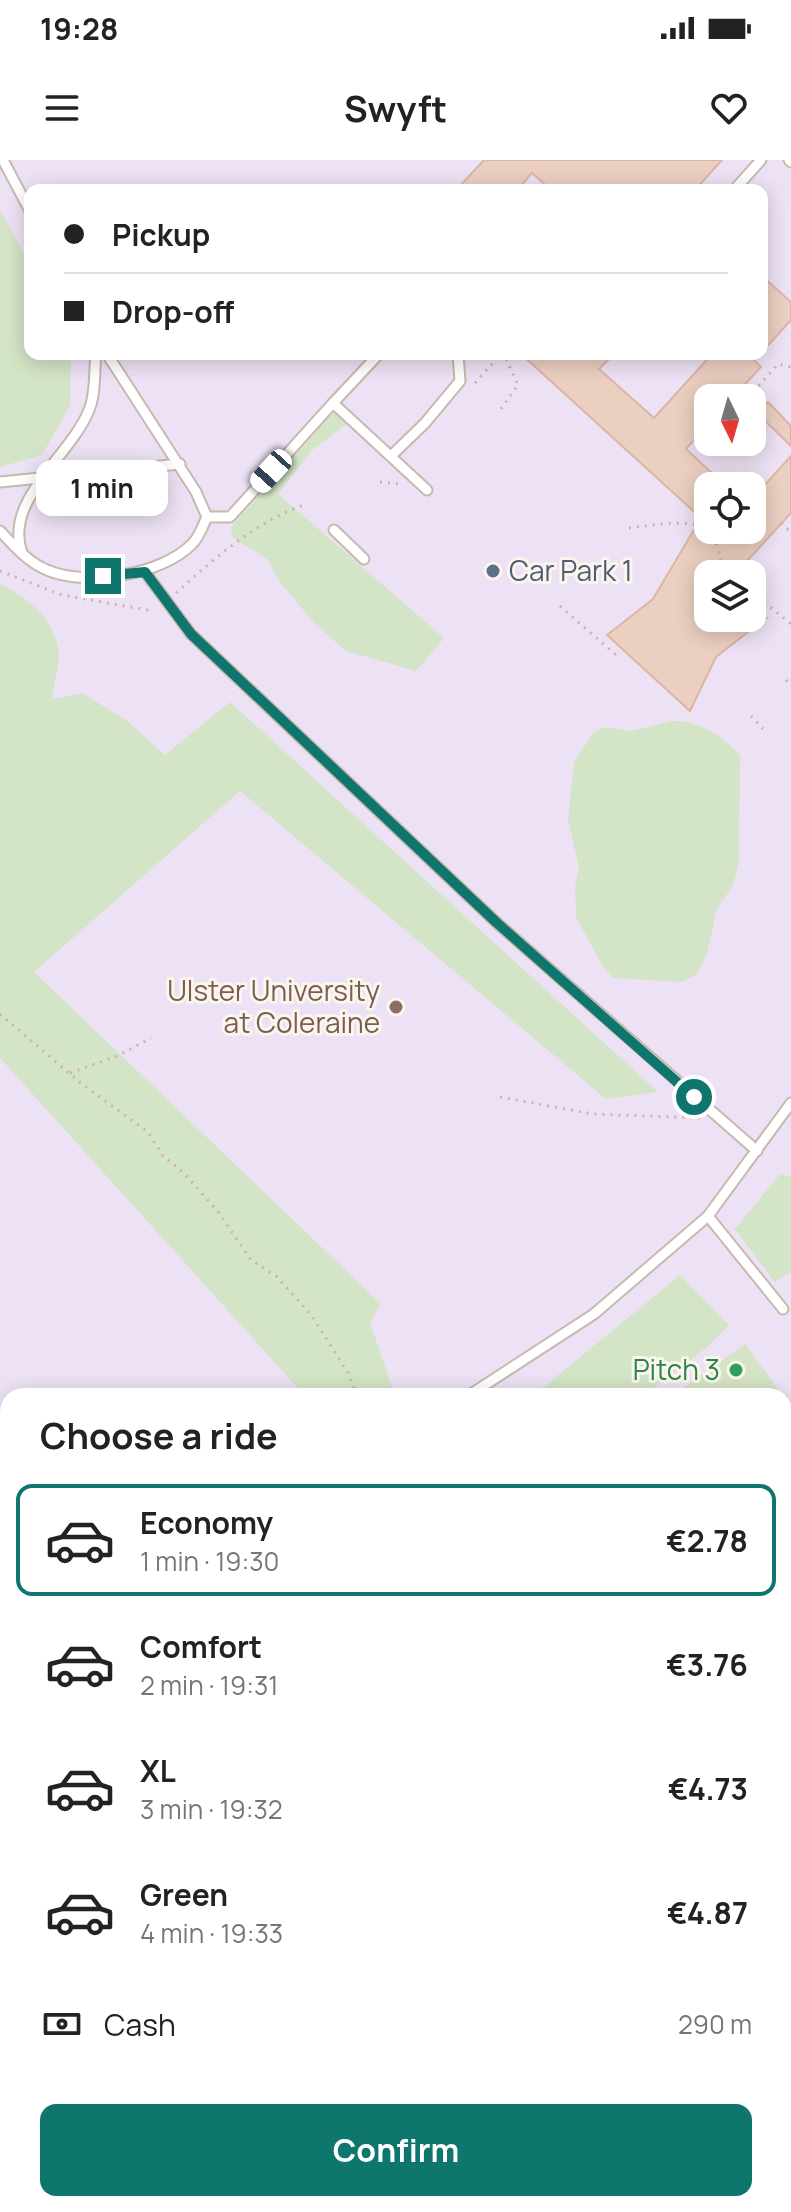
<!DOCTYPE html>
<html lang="en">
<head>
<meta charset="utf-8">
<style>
	body { margin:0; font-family:Manrope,sans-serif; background:#f6f6f6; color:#222; height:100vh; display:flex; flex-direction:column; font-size:30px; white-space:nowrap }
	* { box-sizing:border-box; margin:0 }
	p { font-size:26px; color:#767676 }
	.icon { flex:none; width:44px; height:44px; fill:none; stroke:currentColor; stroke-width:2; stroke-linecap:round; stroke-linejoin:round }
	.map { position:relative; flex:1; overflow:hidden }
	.side { position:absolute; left:0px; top:1228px; width:792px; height:824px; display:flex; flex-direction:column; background:#fff; border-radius:24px 24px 0 0; box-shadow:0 4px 20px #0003 }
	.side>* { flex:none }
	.hud { position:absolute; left:24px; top:24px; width:744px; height:176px; border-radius:16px; box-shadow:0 4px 20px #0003; display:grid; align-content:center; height:176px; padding:0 40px; background:#fff }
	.needle { width:52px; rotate:175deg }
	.buttons { position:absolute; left:694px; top:224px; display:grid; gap:16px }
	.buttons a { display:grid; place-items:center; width:72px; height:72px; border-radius:16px; background:#fff; box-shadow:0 4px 20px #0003; font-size:40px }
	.end { position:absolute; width:36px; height:36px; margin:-18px; border:10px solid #0f766e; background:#fff; box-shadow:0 0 0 4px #fff }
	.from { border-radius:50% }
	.bubble { position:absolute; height:56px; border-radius:16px; background:#fff; box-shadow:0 4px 20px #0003; font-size:26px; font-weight:700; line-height:56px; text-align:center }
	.car { position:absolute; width:24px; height:48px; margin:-24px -12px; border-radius:10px; box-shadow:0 0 6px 2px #0007; background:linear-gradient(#fff 24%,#345 0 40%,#fff 0 76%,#345 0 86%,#fff 0) }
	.hud b { display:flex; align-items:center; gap:28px; height:76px; font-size:30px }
	.hud b+b { border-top:2px solid #e0e0e0 }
	.hud i { width:20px; height:20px; background:#222 }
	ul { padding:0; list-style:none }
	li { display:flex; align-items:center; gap:24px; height:112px; margin:0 16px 12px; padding:0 24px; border:4px solid transparent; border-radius:16px }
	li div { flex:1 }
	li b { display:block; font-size:30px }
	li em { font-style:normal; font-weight:700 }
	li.current { border-color:#0f766e }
	li>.icon { width:72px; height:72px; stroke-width:1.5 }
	h2 { padding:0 40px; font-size:36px; line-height:96px }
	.pay { display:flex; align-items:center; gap:20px; height:88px; padding:0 40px; font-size:30px }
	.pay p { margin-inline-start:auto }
	.button { display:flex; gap:16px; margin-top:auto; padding:16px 40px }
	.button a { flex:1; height:92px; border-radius:16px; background:#0f766e; color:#fff; font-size:32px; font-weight:700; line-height:92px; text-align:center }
	.status { display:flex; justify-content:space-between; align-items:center; height:56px; padding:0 40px; background:#fff; direction:ltr }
	.status svg { height:22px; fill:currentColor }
	header { display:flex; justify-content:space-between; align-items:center; height:104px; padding:0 40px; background:#fff; font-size:36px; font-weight:700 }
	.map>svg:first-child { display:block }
	.education { fill:#ede2f5; fill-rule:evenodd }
	.green { fill:#d4e4c6 }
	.building { fill:#ebcfc1; stroke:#dbb6a3; stroke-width:2 }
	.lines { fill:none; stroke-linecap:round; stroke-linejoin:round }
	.lane-casing { stroke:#c8b8ad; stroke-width:13 }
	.secondary-casing { stroke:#cdbaae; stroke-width:28 }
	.path { stroke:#cfb3a4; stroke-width:3; stroke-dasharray:2 6; stroke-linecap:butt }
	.lane { stroke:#fff; stroke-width:9 }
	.secondary { stroke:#fff; stroke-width:24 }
	.route { stroke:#0f766e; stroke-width:10 }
	.service-dot { fill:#5c6f8a; stroke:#fcf5eb; stroke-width:3 }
	.education-dot { fill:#8d6e63; stroke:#fcf5eb; stroke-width:3 }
	.leisure-dot { fill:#2e9e5b; stroke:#fcf5eb; stroke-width:3 }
	.labels { text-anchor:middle; stroke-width:6; stroke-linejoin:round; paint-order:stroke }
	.service-label { font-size:28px; fill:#4e5e75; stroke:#fcf5eb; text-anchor:start }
	.education-label { font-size:28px; fill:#785e54; stroke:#fcf5eb; text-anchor:end }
	.leisure-label { font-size:28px; fill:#27864d; stroke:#fcf5eb; text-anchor:end }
</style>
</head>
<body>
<div class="status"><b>19:28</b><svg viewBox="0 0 49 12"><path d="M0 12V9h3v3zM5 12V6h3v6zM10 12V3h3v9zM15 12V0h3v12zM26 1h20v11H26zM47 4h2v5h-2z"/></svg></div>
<header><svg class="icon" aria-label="menu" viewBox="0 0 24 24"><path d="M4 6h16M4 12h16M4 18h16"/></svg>Swyft<svg class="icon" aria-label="heart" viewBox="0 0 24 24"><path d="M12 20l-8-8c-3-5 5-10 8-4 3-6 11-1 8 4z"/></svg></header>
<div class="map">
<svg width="791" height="2052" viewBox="0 0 791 2052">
	<rect width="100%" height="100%" fill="#f9f0e6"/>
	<!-- education -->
	<path class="education" d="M0 0H791V2052H88L85 2044H784V1236H8V1868L0 1850ZM30 30H762V194H30ZM708 238H752V282H708ZM708 326H752V370H708ZM708 414H752V458H708Z"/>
	<!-- green -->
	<g class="green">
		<path d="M0 50 30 104V194H69L71 201 70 246 42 295 0 307Z"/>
		<path d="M340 245 356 257 311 291 278 334 444 478 416 511 346 491 314 463 280 422 267 399 232 377 231 367Z"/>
		<path d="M0 424C26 437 53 457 58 488 61 503 53 523 52 539L82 533 126 560 165 595 230 542 658 932 606 939 240 631 34 812 381 1144 370 1162 395 1236H305L0 898Z"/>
		<path d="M672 561C699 560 723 576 740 595L739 702 733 726 717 748 707 794 696 815 682 822 614 818 603 807 576 757 575 726 579 707 568 660 574 602 594 572 605 567 631 571Z"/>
		<path d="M780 1014 791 1017V1112L775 1122 735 1069Z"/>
		<path d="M680 1115 729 1165 706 1188 643 1236H533Z"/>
		<path d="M745 1184 783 1236H672Z"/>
		<path d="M784 1238 791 1248V1360L784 1365Z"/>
		<path d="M791 1418V1657L784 1648V1423Z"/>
		<path d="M784 1750 791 1760V1925L784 1930Z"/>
		<path d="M791 1934V2052H771L765 2044H784V1939Z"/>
		<path d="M599 2044H740L746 2052H598Z"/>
	</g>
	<!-- building -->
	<g class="building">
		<path d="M484 0H722L695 30H551L532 13 517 30H456Z"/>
		<path d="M762 116 791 142V160L762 192Z"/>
		<path d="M521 194H614L599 209 654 258 712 194H748L761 207 732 238H708V264L686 289 726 326H708V370H752V339L791 296V353L735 414H708V458H766L716 497 690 551 607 475 653 439 701 358Z"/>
		<path d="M768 242 791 266V286L757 253Z"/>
	</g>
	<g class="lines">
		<defs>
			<g id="lane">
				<path d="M3 0 30 51"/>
				<path d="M789 0 791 2"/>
				<path d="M734 30 761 0"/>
				<path d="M333 243 379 194"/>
				<path d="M391 296 425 263 460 221 458 194"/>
				<path d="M0 322 180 304"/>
				<path d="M207 357H230L333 243 427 330"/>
				<path d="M334 370 364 399"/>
				<path d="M0 371C14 386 28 402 47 410 86 427 162 415 192 384 199 378 203 365 207 357L196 332 107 194"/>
				<path d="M22 393C3 340 71 296 89 250 96 234 94 211 96 194"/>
				<path d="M145 412 191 474 496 762 757 991"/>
				<path d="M708 1056 783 1149"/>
				<path d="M468 1236 594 1154 708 1056 791 943"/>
				<path d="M0 1344 8 1343"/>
			</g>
			<g id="secondary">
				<path d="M0 1951 8 1969"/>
				<path d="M41 2044 44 2052"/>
			</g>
		</defs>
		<!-- lane casing -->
		<use href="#lane" class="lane-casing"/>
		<!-- secondary casing -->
		<use href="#secondary" class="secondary-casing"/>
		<!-- path -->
		<g class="path">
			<path d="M475 223 501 194"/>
			<path d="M748 238 778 204 791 207"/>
			<path d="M501 249 518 225 504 194"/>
			<path d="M695 279 704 288 710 282"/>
			<path d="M380 322 400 324"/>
			<path d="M781 363 791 372"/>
			<path d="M629 368C652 366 703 353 715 380 721 396 718 402 731 414"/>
			<path d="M0 411 62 435 148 450 154 448"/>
			<path d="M752 432 791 464"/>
			<path d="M176 433C216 397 255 362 306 344"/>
			<path d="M560 446 616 495"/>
			<path d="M786 520 791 525"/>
			<path d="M751 556 763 569"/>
			<path d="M0 854 82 924 148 972 163 996 184 1013 219 1053 251 1100 276 1116 312 1156 348 1213 357 1236"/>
			<path d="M70 913 117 896 151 878"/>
			<path d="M500 937 593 954 700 958"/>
			<path d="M784 1379 791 1374"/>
			<path d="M784 1722 791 1731"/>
			<path d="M784 1935 791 1930"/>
			<path d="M636 2052 637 2044"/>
		</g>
		<!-- lane -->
		<use href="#lane" class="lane"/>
		<!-- secondary -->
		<use href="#secondary" class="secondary"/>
	</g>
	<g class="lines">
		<!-- route -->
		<path class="route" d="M103 416 145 412 191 474 496 762 694 937"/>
	</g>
	<!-- markers -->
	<circle class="service-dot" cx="493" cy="411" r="8"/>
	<circle class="education-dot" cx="396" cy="847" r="8"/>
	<circle class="leisure-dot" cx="736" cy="1210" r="8"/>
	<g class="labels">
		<!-- service labels -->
		<g class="service-label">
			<text x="509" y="421">Car Park 1</text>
		</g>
		<!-- education labels -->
		<g class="education-label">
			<text x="380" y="841">Ulster University<tspan x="380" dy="32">at Coleraine</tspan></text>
		</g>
		<!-- leisure labels -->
		<g class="leisure-label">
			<text x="720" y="1220">Pitch 3</text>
		</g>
	</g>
</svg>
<div class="buttons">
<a><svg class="needle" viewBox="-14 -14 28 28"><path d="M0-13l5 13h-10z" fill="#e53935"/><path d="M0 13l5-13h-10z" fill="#767676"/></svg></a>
<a><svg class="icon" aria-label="locate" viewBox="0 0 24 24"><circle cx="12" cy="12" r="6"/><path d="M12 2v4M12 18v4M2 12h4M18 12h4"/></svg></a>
<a><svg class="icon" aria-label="layers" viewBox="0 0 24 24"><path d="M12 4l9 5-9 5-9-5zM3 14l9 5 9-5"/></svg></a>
</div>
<i class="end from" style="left:694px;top:937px"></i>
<i class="end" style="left:103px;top:416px"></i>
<div class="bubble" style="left:36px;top:300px;width:132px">1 min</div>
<i class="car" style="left:271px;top:311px;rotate:222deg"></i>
<div class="hud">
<b><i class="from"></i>Pickup</b>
<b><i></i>Drop-off</b>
</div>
<section class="side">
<h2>Choose a ride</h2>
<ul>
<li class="current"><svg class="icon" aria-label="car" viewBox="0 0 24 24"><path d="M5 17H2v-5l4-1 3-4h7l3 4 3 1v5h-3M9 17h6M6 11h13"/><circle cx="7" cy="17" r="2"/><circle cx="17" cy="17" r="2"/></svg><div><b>Economy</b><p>1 min · 19:30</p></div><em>€2.78</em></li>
<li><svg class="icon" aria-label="car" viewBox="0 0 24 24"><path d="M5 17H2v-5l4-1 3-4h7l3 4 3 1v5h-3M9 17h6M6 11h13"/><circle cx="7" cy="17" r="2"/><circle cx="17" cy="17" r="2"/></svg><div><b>Comfort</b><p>2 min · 19:31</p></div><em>€3.76</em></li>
<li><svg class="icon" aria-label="car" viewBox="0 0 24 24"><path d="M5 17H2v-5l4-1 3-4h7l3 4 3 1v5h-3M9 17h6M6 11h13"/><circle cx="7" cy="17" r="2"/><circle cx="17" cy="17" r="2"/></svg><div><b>XL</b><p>3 min · 19:32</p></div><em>€4.73</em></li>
<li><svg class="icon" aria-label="car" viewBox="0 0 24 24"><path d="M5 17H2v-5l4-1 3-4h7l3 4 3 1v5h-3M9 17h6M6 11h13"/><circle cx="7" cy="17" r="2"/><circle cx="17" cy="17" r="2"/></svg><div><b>Green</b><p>4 min · 19:33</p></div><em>€4.87</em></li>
</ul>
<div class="pay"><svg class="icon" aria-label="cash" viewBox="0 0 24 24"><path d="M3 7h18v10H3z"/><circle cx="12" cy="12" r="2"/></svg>Cash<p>290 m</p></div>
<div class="button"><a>Confirm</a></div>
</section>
</div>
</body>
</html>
